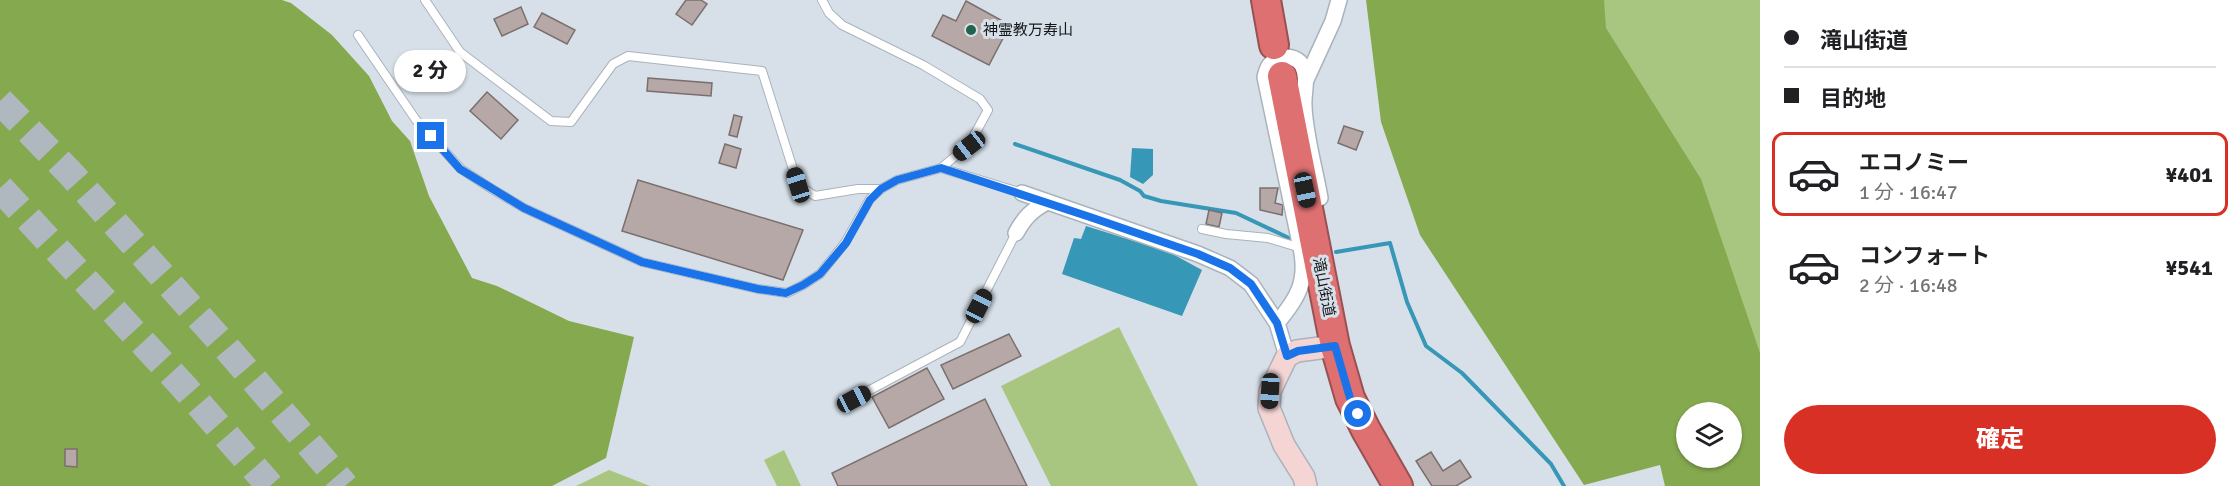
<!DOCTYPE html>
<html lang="ja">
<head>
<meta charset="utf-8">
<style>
	body { margin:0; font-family:Signika,"Noto Sans JP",sans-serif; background:#f2f2f2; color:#202124; height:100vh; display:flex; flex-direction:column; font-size:22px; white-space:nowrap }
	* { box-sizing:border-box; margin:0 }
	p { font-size:20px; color:#757577 }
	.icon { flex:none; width:33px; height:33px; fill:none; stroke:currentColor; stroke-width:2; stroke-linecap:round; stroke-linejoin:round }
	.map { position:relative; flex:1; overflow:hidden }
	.side { display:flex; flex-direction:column; background:#fff; width:480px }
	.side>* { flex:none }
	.banner { display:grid; align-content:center; height:132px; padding:0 24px; background:#fff }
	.controls { position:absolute; left:1676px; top:402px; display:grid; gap:12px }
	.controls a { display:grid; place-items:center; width:66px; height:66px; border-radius:50%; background:#fff; box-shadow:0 2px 4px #0004; font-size:30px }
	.end { position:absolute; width:27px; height:27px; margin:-14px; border:8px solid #1a73e8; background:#fff; box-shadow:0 0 0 3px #fff }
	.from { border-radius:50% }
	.bubble { position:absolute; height:42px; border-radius:21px; background:#fff; box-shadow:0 2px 4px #0004; font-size:20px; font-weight:800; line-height:42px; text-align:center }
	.car { position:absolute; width:18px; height:36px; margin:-18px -9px; border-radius:8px; box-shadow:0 0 4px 2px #0007; background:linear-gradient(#222 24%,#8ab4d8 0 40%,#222 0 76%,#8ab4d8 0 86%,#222 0) }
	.banner b { display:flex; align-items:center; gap:21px; height:57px; font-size:22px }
	.banner b+b { border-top:2px solid #e0e0e0 }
	.banner i { width:15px; height:15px; background:#202124 }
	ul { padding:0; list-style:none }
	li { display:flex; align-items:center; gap:18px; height:84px; margin:0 12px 9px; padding:0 12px; border:3px solid transparent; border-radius:12px }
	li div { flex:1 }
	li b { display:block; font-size:22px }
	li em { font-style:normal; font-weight:800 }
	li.active { border-color:#d93025 }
	li>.icon { width:54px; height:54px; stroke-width:1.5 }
	.action { display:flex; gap:12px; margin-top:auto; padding:12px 24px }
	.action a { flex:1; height:69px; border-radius:36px; background:#d93025; color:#fff; font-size:24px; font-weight:800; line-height:69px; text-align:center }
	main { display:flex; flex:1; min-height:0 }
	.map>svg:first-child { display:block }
	.green { fill:#a8c67f }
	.forest { fill:#85a94f; fill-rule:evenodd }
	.water { fill:#3697b6 }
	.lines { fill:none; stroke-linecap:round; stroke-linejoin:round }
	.stream { stroke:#3697b6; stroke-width:4 }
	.building { fill:#b5a8a6; stroke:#7b6f6d; stroke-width:1.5 }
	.highway-tunnel { stroke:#b0b8bf; stroke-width:28; stroke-dasharray:28 14; stroke-linecap:butt }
	.lane-casing { stroke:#aab3bb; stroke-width:10 }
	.street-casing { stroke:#aab3bb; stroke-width:18 }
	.secondary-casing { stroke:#aab3bb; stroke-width:24 }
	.highway-casing { stroke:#975153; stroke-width:32 }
	.lane { stroke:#fff; stroke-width:8 }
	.street { stroke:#fff; stroke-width:15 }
	.secondary { stroke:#f5d4d4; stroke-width:21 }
	.highway { stroke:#de7071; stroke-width:28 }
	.route { stroke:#1a73e8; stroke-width:8 }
	.poi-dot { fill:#24624e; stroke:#d7e0e8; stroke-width:2 }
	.labels { text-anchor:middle; stroke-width:6; stroke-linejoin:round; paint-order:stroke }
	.poi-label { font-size:15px; fill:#14171a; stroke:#d7e0e8; text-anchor:start }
	.street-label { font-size:15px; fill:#14171a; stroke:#d7e0e8 }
</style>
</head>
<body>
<main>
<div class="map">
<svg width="1760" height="486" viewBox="0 0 1760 486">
	<rect width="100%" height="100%" fill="#d7e0e8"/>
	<!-- green -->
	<g class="green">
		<path d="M1566 0H1760V428L1731 412Z"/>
		<path d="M1119 327 1198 486H1051L1001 386Z"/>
		<path d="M784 450 801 486H777L764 460Z"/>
		<path d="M609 470 650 486H576Z"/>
	</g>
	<!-- forest -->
	<g class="forest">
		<path d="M0 0H282L291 3 332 35 369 76 392 121 410 141 429 196 472 278 497 286 569 321 634 337 606 458 552 486H0Z"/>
		<path d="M1366 0H1604L1606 28 1701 179 1760 353V486H1665L1660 465 1584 485 1420 235 1381 122ZM1686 412H1731V458H1686Z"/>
	</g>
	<!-- water -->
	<g class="water">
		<path d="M1132 148 1153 149V175L1143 184 1130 177Z"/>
		<path d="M1086 226 1169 252 1202 270 1182 316 1062 274 1074 238 1081 239Z"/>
	</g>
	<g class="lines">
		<!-- stream -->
		<g class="stream">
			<path d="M1015 144 1120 180 1140 191 1144 196 1161 201 1236 213 1291 239"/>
			<path d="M1336 252 1390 243 1407 302 1426 346 1462 373 1551 464 1564 486"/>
		</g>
	</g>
	<!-- building -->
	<g class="building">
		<path d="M686 0H701L707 4 692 25 676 14Z"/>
		<path d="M966 1 1010 25 989 65 932 36 943 15 956 21Z"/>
		<path d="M521 7 528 24 502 36 494 19Z"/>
		<path d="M542 13 575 30 567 44 534 27Z"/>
		<path d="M648 78 712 83 711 96 647 91Z"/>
		<path d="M487 92 518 120 501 139 470 111Z"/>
		<path d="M734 115 742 117 737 137 729 135Z"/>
		<path d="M1344 126 1363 132 1356 150 1338 143Z"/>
		<path d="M725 144 741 149 736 168 719 163Z"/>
		<path d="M638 180 803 230 783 280 622 231Z"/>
		<path d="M1260 188H1278L1275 203 1283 205 1282 215 1260 210Z"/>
		<path d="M1209 210 1222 213 1219 227 1206 224Z"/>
		<path d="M1009 334 1021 356 953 389 941 365Z"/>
		<path d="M927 368 944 399 889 428 872 397Z"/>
		<path d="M985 399 1027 486H838L832 473Z"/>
		<path d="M65 449H77V467L65 466Z"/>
		<path d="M1431 452 1443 471 1460 460 1471 477 1456 486H1432L1416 461Z"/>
	</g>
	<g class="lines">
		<!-- highway-tunnel -->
		<g class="highway-tunnel">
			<path d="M0 101 71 174 225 346 345 486"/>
			<path d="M0 188 184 387 270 486"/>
		</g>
		<defs>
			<g id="lane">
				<path d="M425 0 460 52 551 121 571 122 613 64 628 56 762 71 798 185 815 196 858 189H881"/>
				<path d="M358 35 416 120 461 169 492 189 524 208 642 262 758 289 787 293 803 285 820 274 845 243 870 199 881 189 897 180 941 168 969 145 988 110 980 99 923 65 842 25 829 13 822 0"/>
				<path d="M941 168 1022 193"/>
				<path d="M1202 229 1226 234 1268 238 1301 248"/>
				<path d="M853 399 960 342 1016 233"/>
			</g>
			<g id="street">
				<path d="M1306 80 1333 21 1339 0"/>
				<path d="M1022 193 1198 254 1230 268 1251 284 1277 323 1287 356"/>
				<path d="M1016 233C1024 218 1032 210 1047 202"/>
				<path d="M1277 323C1298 298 1308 281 1301 248L1265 77C1267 69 1269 63 1277 59 1285 55 1297 57 1302 65 1309 78 1303 93 1304 106 1305 135 1315 169 1320 198"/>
			</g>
			<path id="secondary" d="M1306 486 1304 477 1284 445 1269 408 1270 391 1287 356 1297 351 1335 346"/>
			<g id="highway">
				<path d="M1266 0 1274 45"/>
				<path d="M1282 76 1335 346 1350 398 1366 430 1398 486"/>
			</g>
		</defs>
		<!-- lane casing -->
		<use href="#lane" class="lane-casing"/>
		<!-- street casing -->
		<use href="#street" class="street-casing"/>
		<!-- secondary casing -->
		<use href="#secondary" class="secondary-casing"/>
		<!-- highway casing -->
		<use href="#highway" class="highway-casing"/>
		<!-- lane -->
		<use href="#lane" class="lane"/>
		<!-- street -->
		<use href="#street" class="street"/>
		<!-- secondary -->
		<use href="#secondary" class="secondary"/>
		<!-- highway -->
		<use href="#highway" class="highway"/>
	</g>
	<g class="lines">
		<!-- route -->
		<path class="route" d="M431 136 460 169 524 208 642 262 758 289 786 293 803 285 820 274 846 243 870 200 881 189 897 180 941 168 1090 217 1198 254 1230 268 1251 284 1277 323 1287 356 1298 351 1335 346 1350 398 1358 414"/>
	</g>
	<!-- markers -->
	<circle class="poi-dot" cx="971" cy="30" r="6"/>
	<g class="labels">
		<!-- poi labels -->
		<g class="poi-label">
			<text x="983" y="35">神霊教万寿山</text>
		</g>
		<!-- street labels -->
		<g class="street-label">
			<text transform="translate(1324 287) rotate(79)" y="5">滝山街道</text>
		</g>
	</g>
</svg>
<div class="controls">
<a><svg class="icon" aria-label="layers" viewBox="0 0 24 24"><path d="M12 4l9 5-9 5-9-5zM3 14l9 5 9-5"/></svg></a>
</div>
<i class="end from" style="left:1358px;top:414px"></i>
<i class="end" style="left:431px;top:136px"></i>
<div class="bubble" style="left:394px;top:50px;width:72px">2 分</div>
<i class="car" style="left:969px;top:146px;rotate:232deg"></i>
<i class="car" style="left:798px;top:185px;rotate:343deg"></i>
<i class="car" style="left:1305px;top:190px;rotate:168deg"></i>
<i class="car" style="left:979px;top:306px;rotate:27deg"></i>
<i class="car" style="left:1270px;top:391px;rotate:183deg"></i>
<i class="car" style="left:854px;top:399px;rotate:62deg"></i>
</div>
<section class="side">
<div class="banner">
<b><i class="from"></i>滝山街道</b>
<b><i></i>目的地</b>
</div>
<ul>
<li class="active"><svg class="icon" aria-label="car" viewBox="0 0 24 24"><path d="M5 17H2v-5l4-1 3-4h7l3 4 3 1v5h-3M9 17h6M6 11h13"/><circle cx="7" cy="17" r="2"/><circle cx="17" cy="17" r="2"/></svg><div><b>エコノミー</b><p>1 分 · 16:47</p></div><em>¥401</em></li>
<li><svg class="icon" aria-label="car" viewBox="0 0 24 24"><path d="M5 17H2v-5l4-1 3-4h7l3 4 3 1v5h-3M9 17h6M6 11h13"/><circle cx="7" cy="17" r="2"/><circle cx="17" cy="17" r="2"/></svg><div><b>コンフォート</b><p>2 分 · 16:48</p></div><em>¥541</em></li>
</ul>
<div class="action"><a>確定</a></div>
</section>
</main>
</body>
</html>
